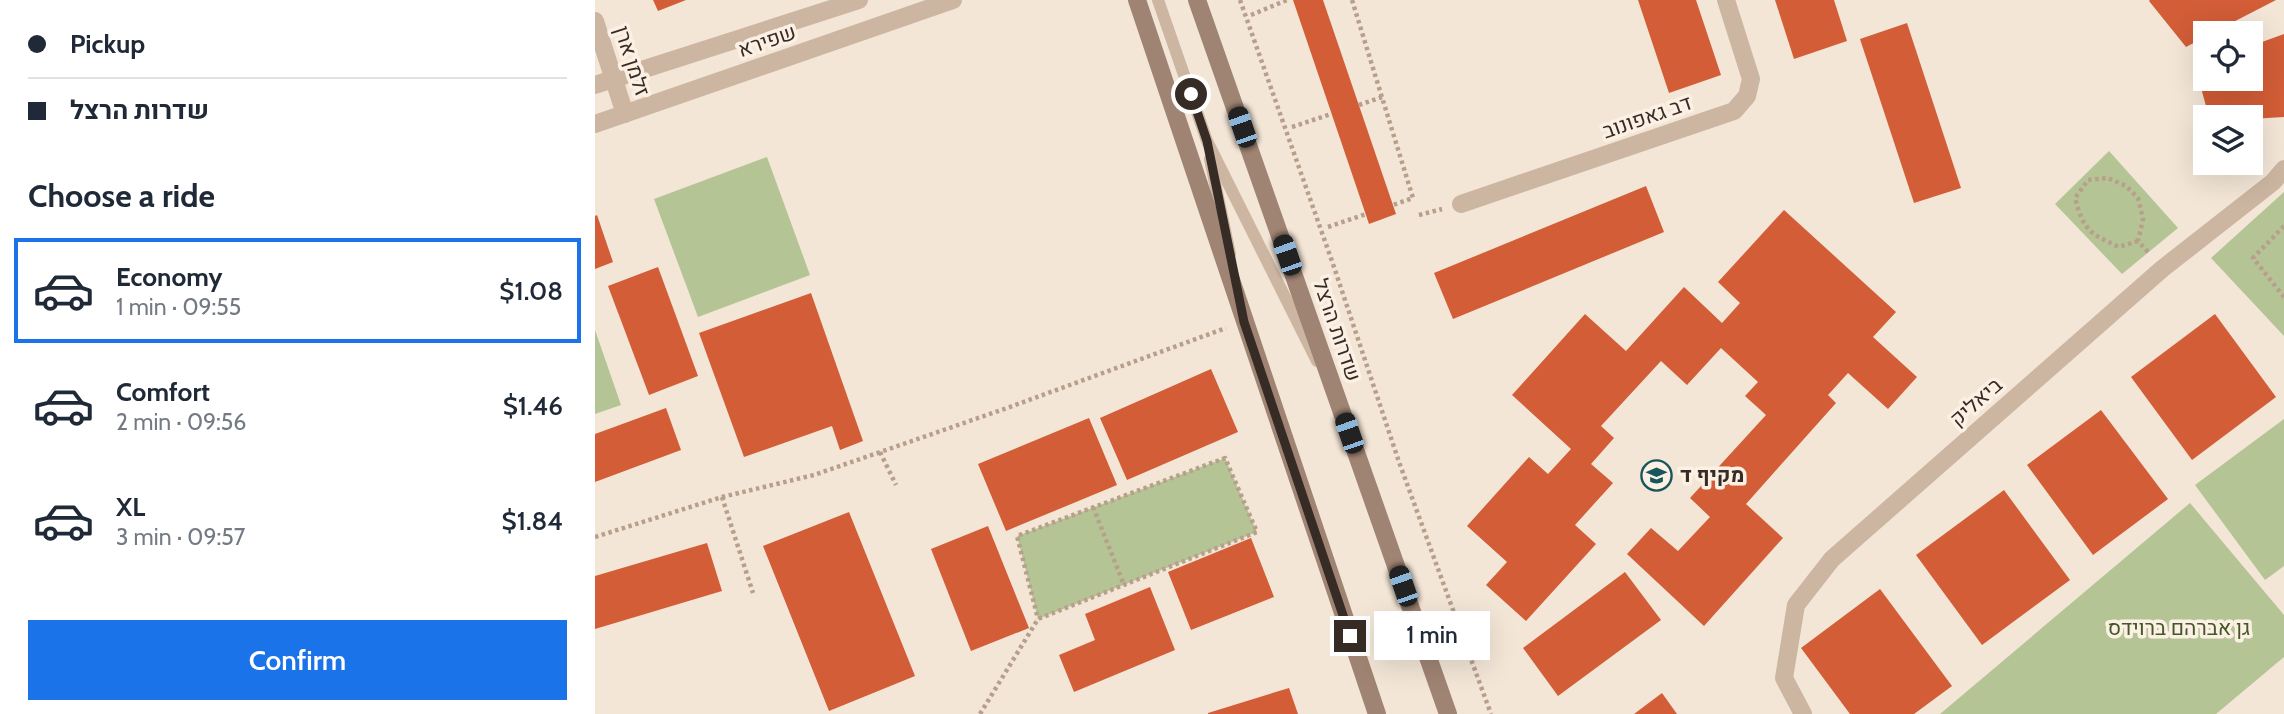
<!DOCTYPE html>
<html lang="en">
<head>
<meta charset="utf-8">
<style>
	body { margin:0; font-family:Cabin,Heebo,sans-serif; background:#f2f2f3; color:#1f2937; height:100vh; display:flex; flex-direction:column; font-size:26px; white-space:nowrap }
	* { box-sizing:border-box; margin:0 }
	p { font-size:23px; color:#747a83 }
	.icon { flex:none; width:38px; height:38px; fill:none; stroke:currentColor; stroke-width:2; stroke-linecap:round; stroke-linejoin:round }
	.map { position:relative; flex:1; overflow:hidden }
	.sheet { display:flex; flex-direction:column; background:#fff; width:595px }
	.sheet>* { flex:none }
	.hud { display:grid; align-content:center; height:154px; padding:0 28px; background:#fff }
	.controls { position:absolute; left:1598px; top:21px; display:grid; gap:14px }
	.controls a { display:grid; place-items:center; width:70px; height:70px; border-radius:0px; background:#fff; box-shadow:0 7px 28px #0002; font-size:35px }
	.end { position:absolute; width:32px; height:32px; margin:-16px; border:9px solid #362b25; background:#fff; box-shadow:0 0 0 4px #fff }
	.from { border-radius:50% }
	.bubble { position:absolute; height:49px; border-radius:0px; background:#fff; box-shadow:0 7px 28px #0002; font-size:23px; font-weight:600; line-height:49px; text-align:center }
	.car { position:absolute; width:21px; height:42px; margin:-21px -10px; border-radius:9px; box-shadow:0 0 5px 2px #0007; background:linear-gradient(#222 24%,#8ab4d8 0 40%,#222 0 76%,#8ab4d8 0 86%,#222 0) }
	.hud b { display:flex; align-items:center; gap:24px; height:66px; font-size:26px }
	.hud b+b { border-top:2px solid #e0e1e3 }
	.hud i { width:18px; height:18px; background:#1f2937 }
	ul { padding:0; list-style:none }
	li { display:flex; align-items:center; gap:21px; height:105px; margin:0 14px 10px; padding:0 14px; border:4px solid transparent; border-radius:0px }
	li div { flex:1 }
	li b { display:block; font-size:26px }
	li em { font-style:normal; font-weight:600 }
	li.selected { border-color:#1a73e8 }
	li>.icon { width:63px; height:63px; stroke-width:1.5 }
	h2 { padding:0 28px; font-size:32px; line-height:84px }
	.button { display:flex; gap:14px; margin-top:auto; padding:14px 28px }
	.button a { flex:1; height:80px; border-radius:0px; background:#1a73e8; color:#fff; font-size:28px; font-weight:600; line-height:80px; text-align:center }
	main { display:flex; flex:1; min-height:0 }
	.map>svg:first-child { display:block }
	.green { fill:#b4c495 }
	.building { fill:#d25d36 }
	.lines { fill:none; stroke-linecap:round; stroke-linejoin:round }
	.path { stroke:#b89f8c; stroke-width:4.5; stroke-dasharray:3.5 3.5; stroke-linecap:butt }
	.service { stroke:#ccb6a2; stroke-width:12 }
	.minor { stroke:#ccb6a2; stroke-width:18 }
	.tertiary { stroke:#ccb6a2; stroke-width:18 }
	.secondary { stroke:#a08473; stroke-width:18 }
	.route { stroke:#362b25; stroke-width:9 }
	.labels { text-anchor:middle; stroke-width:7; stroke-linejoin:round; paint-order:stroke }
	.street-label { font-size:21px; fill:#362b25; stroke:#fbf0e3 }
	.poi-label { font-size:21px; font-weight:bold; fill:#362b25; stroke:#fbf0e3; text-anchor:start }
	.park-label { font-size:21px; fill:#445726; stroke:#fbf0e3 }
</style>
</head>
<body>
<main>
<section class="sheet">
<div class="hud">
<b><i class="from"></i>Pickup</b>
<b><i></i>שדרות הרצל</b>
</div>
<h2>Choose a ride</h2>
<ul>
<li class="selected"><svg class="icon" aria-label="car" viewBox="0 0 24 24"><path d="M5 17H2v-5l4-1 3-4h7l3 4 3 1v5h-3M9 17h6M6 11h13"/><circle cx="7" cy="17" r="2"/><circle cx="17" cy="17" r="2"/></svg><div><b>Economy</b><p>1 min · 09:55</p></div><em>$1.08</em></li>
<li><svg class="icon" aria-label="car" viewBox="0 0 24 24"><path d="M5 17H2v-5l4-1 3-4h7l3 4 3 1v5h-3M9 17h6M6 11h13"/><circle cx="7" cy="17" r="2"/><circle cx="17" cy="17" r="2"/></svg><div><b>Comfort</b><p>2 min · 09:56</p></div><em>$1.46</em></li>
<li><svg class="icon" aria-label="car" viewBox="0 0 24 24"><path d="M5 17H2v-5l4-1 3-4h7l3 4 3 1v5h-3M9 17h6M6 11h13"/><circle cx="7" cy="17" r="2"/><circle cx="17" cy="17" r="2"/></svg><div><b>XL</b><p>3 min · 09:57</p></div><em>$1.84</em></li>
</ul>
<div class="button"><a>Confirm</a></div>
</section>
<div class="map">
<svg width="1689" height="714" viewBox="0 0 1689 714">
	<rect width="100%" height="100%" fill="#f3e6d7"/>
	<!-- green -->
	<g class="green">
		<path d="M1514 151 1583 228 1527 274 1460 204Z"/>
		<path d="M172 157 215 275 103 317 59 199Z"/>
		<path d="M1689 192V336L1616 258Z"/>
		<path d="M0 330 26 405 0 414Z"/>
		<path d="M1689 419V566L1670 580 1600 485Z"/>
		<path d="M630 458 662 532 443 619 422 536Z"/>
		<path d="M1595 503 1689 615V657L1621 714H1345Z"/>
	</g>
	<!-- building -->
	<g class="building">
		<path d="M58 0H91L63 11Z"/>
		<path d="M698 0H728L801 214 774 224Z"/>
		<path d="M1043 0H1101L1126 75 1074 93Z"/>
		<path d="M1180 0H1239L1252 41 1199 59Z"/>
		<path d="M1555 0H1681L1617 33H1610V37L1591 47 1554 1Z"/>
		<path d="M1312 23 1366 188 1319 203 1265 39Z"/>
		<path d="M1689 34V117L1656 119V117H1614L1600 66 1610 62V79H1656V46Z"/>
		<path d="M1051 186 1069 232 858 319 839 273Z"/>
		<path d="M1189 210 1301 312 1278 337 1322 377 1293 409 1253 373 1233 395 1241 403 1151 504 1188 538 1109 626 1032 554 1056 528 1083 551 1115 517 1095 498 1171 415 1150 396 1163 382 1126 348 1092 385 1066 361 1006 426 1019 438 996 464 1018 483 980 525 1001 544 931 621 891 585 912 562 872 526 934 457 953 474 976 449 917 395 990 314 1031 351 1089 287 1127 323 1145 303 1123 282Z"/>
		<path d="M2 215 18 262 0 269V216Z"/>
		<path d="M63 267 103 376 54 395 13 286Z"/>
		<path d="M216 293 268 441 245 450 237 426 149 457 104 333Z"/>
		<path d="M1620 314 1681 397 1597 460 1536 377Z"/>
		<path d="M616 369 643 432 532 480 505 418Z"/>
		<path d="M71 408 86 450 0 482V434Z"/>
		<path d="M1506 410 1573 499 1498 555 1432 465Z"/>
		<path d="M494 418 522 485 411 531 383 464Z"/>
		<path d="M1409 490 1475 580 1387 645 1321 555Z"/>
		<path d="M254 512 320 676 234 711 168 546Z"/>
		<path d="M393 526 434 628 376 651 336 549Z"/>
		<path d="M656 538 679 597 596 630 573 572Z"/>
		<path d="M112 543 127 591 0 629V576Z"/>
		<path d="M1030 572 1066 620 963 696 928 648Z"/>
		<path d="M555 587 580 650 479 692 464 655 500 640 490 614Z"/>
		<path d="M1285 589 1357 686 1319 714H1255L1206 648Z"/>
		<path d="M694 688 703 714H613V713Z"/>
		<path d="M1067 693 1082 714H1039Z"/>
	</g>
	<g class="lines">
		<!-- path -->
		<g class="path">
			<path d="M645 0 738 264 804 462 896 714"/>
			<path d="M757 0 818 198 798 205"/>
			<path d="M656 15 692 0"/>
			<path d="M764 105 787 97"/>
			<path d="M697 127 736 114"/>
			<path d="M824 215 847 209"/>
			<path d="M1689 226 1658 258 1689 297"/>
			<path d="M733 227 771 214"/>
			<path d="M1543 241 1524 247C1494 233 1489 231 1480 198L1493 180 1513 178 1531 186 1543 198 1548 219 1543 241 1553 252"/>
			<path d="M285 452 301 485"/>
			<path d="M127 497 158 593"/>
			<path d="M498 507 529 585"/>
			<path d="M0 537 127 497 219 475 412 408 631 328"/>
			<path d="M385 714 443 619 662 532 630 458 422 536 443 619"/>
		</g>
		<!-- service -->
		<g class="service">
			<path d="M563 0 612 141 722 361"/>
			<path d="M615 159 635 254"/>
		</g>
		<!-- minor -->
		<g class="minor">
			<path d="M0 21 30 114"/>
			<path d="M866 204 1139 111 1152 96 1156 79 1131 0"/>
			<path d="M1208 714 1189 678 1201 605 1237 559 1567 269 1678 182 1689 169"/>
		</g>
		<!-- tertiary -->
		<g class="tertiary">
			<path d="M0 85 264 0"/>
			<path d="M0 124 358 0"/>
		</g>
		<!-- secondary -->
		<g class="secondary">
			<path d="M542 0 782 714"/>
			<path d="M602 0 853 714"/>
		</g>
	</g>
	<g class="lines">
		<!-- route -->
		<path class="route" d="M596 94 612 141 649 322 755 636"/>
	</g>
	<!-- icons -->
	<defs>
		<symbol id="school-ring" viewBox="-11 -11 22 22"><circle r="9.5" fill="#fbf0e3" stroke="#17565b" stroke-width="1.5"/><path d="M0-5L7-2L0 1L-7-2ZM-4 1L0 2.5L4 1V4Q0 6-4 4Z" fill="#17565b"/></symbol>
	</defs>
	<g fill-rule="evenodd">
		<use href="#school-ring" x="1044" y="458" width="35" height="35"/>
	</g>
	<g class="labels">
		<!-- street labels -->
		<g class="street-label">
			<text transform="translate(172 41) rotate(-19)" y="7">שפירא</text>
			<text transform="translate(37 61) rotate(72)" y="7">זלמן ארן</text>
			<text transform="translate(1052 117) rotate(-19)" y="7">דב גאפונוב</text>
			<text transform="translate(742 330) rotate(71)" y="7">שדרות הרצל</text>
			<text transform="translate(1381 402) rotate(-41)" y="7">ביאליק</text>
		</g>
		<!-- poi labels -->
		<g class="poi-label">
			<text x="1085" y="482">מקיף ד</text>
		</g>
		<!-- park labels -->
		<g class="park-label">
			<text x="1584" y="635">גן אברהם ברוידס</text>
		</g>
	</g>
</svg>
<div class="controls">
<a><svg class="icon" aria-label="locate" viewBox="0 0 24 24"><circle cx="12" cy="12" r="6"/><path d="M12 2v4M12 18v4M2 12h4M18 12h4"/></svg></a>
<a><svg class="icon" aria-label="layers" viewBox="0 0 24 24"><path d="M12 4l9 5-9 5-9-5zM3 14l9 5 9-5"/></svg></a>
</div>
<i class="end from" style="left:596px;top:94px"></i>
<i class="end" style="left:755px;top:636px"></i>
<div class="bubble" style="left:779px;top:611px;width:116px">1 min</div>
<i class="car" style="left:647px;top:127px;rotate:341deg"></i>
<i class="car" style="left:692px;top:255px;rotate:341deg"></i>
<i class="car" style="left:754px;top:433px;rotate:341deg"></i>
<i class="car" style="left:808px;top:586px;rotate:341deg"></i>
</div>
</main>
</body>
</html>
